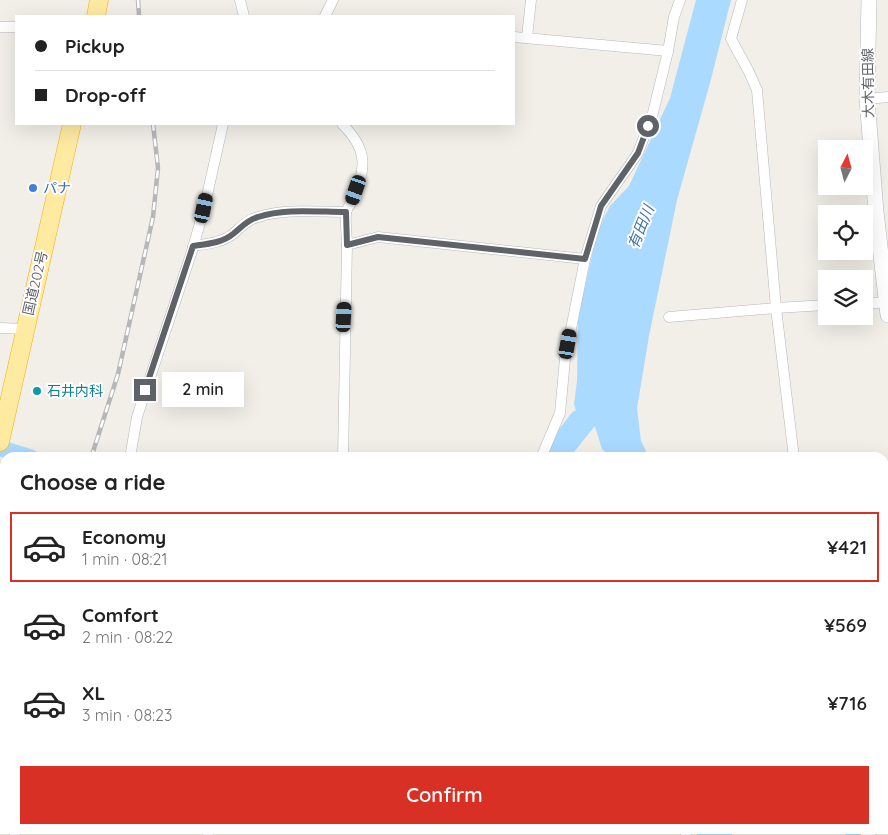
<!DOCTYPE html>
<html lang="en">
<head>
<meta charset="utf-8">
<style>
	body { margin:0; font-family:Quicksand,"Noto Sans JP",sans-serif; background:#f6f6f6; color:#222; height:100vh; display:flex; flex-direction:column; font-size:19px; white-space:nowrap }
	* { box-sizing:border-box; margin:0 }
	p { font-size:16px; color:#767676 }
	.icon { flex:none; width:28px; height:28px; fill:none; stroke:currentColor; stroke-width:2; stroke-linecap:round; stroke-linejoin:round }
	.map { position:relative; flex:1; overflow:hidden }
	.drawer { position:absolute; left:0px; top:452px; width:889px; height:382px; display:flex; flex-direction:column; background:#fff; border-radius:15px 15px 0 0; box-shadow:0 5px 20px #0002 }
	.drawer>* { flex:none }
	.top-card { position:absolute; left:15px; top:15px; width:500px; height:110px; border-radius:0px; box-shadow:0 5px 20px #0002; display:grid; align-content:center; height:110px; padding:0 20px; background:#fff }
	.needle { width:32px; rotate:6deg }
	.controls { position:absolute; left:818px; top:140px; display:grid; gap:10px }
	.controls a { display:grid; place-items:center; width:55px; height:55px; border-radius:0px; background:#fff; box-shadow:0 5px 20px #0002; font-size:25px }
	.end { position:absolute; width:22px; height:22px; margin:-11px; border:6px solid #5f6368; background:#fff; box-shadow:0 0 0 2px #fff }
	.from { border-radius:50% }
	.bubble { position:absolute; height:35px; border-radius:0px; background:#fff; box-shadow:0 5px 20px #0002; font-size:16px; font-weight:600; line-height:35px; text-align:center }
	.car { position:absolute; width:15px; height:30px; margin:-15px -8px; border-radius:6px; box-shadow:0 0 4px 1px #0007; background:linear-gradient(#222 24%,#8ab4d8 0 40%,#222 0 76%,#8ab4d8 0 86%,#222 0) }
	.top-card b { display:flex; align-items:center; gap:18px; height:48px; font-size:19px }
	.top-card b+b { border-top:1px solid #e0e0e0 }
	.top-card i { width:12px; height:12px; background:#222 }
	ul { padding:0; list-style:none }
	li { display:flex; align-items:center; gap:15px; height:70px; margin:0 10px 8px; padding:0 10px; border:2px solid transparent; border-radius:0px }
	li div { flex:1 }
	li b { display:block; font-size:19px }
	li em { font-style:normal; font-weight:600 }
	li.selected { border-color:#d93025 }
	li>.icon { width:45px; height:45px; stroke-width:1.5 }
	h2 { padding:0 20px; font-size:22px; line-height:60px }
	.primary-button { display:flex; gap:10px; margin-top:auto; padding:10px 20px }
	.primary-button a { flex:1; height:58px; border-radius:0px; background:#d93025; color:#fff; font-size:20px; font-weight:600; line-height:58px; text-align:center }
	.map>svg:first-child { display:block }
	.water { fill:#aadaff }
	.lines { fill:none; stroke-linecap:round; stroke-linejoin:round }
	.river { stroke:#aadaff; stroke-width:16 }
	.minor-casing { stroke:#b5b8bc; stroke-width:11 }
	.secondary-casing { stroke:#b6babf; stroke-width:16 }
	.trunk-casing { stroke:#f9ab00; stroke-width:19 }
	.minor { stroke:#fff; stroke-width:10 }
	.secondary { stroke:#fff; stroke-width:15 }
	.trunk { stroke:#feeaa1; stroke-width:18 }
	.rail-casing { stroke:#b6b7b8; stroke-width:4.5 }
	.rail { stroke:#fff; stroke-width:2.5; stroke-dasharray:8; stroke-linecap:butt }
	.route { stroke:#5f6368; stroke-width:6 }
	.shop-dot { fill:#3f7fe0; stroke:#fff; stroke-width:2 }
	.culture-dot { fill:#0f9aa8; stroke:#fff; stroke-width:2 }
	.labels { text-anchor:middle; stroke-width:4; stroke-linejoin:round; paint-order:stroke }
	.street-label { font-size:14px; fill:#5f6368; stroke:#fff }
	.shop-label { font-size:14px; fill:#366cbe; stroke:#fff; text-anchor:start }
	.culture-label { font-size:14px; fill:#0d838f; stroke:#fff; text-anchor:start }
	.water-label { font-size:15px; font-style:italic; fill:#4174aa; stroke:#fff }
</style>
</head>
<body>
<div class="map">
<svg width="888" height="835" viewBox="0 0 888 835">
	<rect width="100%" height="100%" fill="#f1efe8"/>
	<!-- water -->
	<g class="water">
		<path d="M696 0H731L710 83 677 200 649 336 637 408 641 441 649 457H610L602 449 592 417 586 415 578 418 574 404 577 381 578 317 598 229 610 206 629 186 670 98Z"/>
		<path d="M698 830H733L732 835H697Z"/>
	</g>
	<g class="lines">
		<!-- river -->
		<g class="river">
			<path d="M0 448 32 458"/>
			<path d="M547 458 578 418 567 448 591 418 601 397"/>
			<path d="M852 830 863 835"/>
		</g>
		<defs>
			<g id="minor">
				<path d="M240 0 244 16"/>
				<path d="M742 0 731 39 748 70 757 90 776 308 794 458"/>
				<path d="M325 16 333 0"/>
				<path d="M0 27H16"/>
				<path d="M514 37 668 51"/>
				<path d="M527 37 531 0"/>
				<path d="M867 99 888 97"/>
				<path d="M342 124C368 149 367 169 352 201 350 205 346 209 346 214 345 224 347 235 347 245L343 458"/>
				<path d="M347 245 378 237 585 259"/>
				<path d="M193 246C207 244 221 243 233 234 241 227 247 220 258 217 285 208 317 212 346 212"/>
				<path d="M864 304 888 302"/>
				<path d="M669 317 776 308 826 305"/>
				<path d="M0 328 25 329"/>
				<path d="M130 458 137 417 192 251 204 209 223 124"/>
				<path d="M541 458 560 413 565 359 585 259 601 206 638 153 653 113 668 51 674 17 680 0"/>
				<path d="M0 539 5 542"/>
				<path d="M884 560 888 559"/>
				<path d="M208 830V835"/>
				<path d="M15 835V830"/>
				<path d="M686 835 687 830"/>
			</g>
			<g id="secondary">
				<path d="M869 0 867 99 876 212 888 315"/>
				<path d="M884 748 888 725"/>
				<path d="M868 835 869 830"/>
			</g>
			<g id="trunk">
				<path d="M96 16 99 0"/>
				<path d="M0 442 72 124"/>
			</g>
		</defs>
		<!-- minor casing -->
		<use href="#minor" class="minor-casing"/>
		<!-- secondary casing -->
		<use href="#secondary" class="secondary-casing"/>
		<!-- trunk casing -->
		<use href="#trunk" class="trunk-casing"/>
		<!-- minor -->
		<use href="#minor" class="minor"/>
		<!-- secondary -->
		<use href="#secondary" class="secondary"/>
		<!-- trunk -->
		<use href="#trunk" class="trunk"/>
		<defs>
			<g id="rail">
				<path d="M138 0 139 16"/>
				<path d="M91 458 118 374 153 217 158 168 153 124"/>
				<path d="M0 741 5 726"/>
			</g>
		</defs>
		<!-- rail casing -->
		<use href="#rail" class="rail-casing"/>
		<!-- rail -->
		<use href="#rail" class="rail"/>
	</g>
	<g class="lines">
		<!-- route -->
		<path class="route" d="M145 390 193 246C207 244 222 243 233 234 242 227 247 220 258 217 285 208 317 212 346 212L347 245 378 237 585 259 601 206 638 153 648 126"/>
	</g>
	<!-- markers -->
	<circle class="shop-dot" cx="33" cy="188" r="5"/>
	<circle class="culture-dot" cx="37" cy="391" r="5"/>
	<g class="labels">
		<!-- street labels -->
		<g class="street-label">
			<text transform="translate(868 83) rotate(-91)" y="5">大木有田線</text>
			<text transform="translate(35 283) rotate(-77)" y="5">国道202号</text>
		</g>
		<!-- shop labels -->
		<g class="shop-label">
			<text x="43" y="193">パナ</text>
		</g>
		<!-- culture labels -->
		<g class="culture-label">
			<text x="47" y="396">石井内科</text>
		</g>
		<!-- water labels -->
		<g class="water-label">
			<text transform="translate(641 227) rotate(-68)" y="5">有田川</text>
		</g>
	</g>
</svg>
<div class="controls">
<a><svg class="needle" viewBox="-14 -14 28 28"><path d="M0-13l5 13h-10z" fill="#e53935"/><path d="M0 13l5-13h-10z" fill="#767676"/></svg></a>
<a><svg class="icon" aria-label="locate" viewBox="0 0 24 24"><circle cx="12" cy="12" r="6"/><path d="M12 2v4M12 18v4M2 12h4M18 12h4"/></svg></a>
<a><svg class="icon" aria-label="layers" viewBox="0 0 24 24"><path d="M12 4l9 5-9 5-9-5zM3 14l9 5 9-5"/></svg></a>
</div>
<i class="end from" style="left:648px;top:126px"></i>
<i class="end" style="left:145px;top:390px"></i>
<div class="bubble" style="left:162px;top:372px;width:82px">2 min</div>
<i class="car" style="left:356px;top:190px;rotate:199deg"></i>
<i class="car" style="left:204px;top:208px;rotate:12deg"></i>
<i class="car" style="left:344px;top:317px;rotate:3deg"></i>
<i class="car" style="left:568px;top:344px;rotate:10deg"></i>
<div class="top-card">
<b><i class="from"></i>Pickup</b>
<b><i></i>Drop-off</b>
</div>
<section class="drawer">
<h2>Choose a ride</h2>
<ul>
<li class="selected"><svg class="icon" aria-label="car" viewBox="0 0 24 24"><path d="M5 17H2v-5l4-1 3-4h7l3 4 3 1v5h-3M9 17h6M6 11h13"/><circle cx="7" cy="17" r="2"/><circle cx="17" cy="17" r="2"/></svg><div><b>Economy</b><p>1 min · 08:21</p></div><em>¥421</em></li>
<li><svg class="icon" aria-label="car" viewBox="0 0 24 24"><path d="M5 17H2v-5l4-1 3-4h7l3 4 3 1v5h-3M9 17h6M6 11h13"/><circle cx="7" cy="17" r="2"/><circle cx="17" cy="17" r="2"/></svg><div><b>Comfort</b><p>2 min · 08:22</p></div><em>¥569</em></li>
<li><svg class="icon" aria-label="car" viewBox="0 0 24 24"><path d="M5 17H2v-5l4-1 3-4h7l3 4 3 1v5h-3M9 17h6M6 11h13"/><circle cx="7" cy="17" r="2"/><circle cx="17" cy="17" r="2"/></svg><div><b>XL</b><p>3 min · 08:23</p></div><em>¥716</em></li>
</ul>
<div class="primary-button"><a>Confirm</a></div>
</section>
</div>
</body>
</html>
